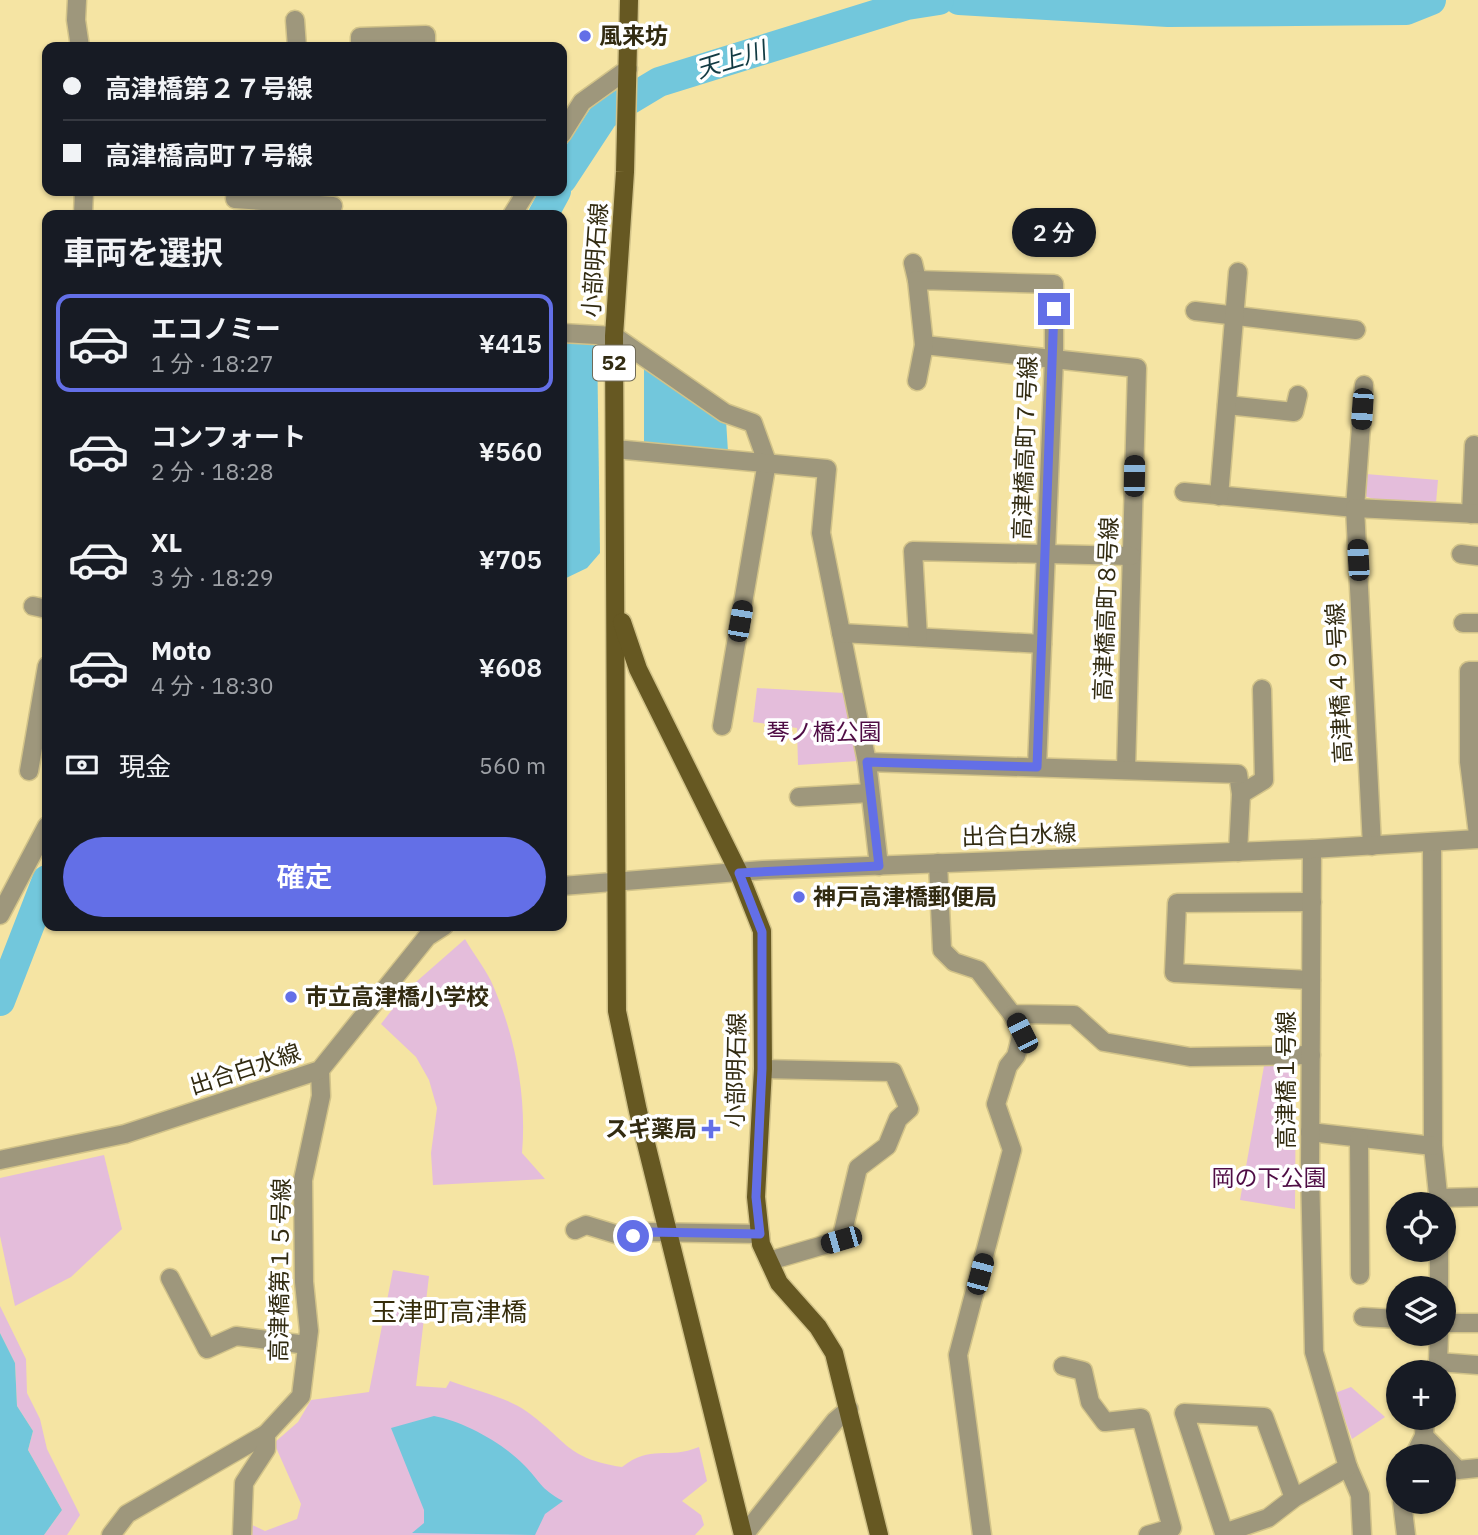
<!DOCTYPE html>
<html lang="ja">
<head>
<meta charset="utf-8">
<style>
	body { margin:0; font-family:"IBM Plex Sans","Noto Sans JP",sans-serif; background:#242831; color:#f1f3f6; height:100vh; display:flex; flex-direction:column; font-size:26px; white-space:nowrap }
	* { box-sizing:border-box; margin:0 }
	p { font-size:23px; color:#9ea1a6 }
	.icon { flex:none; width:38px; height:38px; fill:none; stroke:currentColor; stroke-width:2; stroke-linecap:round; stroke-linejoin:round }
	.map { position:relative; flex:1; overflow:hidden }
	.side { position:absolute; left:42px; top:210px; width:525px; height:721px; display:flex; flex-direction:column; background:#171b24; border-radius:14px; box-shadow:0 2px 5px #0004 }
	.side>* { flex:none }
	.hud { position:absolute; left:42px; top:42px; width:525px; height:154px; border-radius:14px; box-shadow:0 2px 5px #0004; display:grid; align-content:center; height:154px; padding:0 21px; background:#171b24 }
	.fabs { position:absolute; left:1386px; top:1192px; display:grid; gap:14px }
	.fabs a { display:grid; place-items:center; width:70px; height:70px; border-radius:50%; background:#171b24; box-shadow:0 2px 5px #0004; font-size:35px }
	.end { position:absolute; width:32px; height:32px; margin:-16px; border:9px solid #636fe7; background:#fff; box-shadow:0 0 0 4px #fff }
	.from { border-radius:50% }
	.bubble { position:absolute; height:49px; border-radius:24px; background:#171b24; box-shadow:0 2px 5px #0004; font-size:23px; font-weight:600; line-height:49px; text-align:center }
	.car { position:absolute; width:21px; height:42px; margin:-21px -10px; border-radius:9px; box-shadow:0 0 5px 2px #0007; background:linear-gradient(#222 24%,#8ab4d8 0 40%,#222 0 76%,#8ab4d8 0 86%,#222 0) }
	.hud b { display:flex; align-items:center; gap:24px; height:66px; font-size:26px }
	.hud b+b { border-top:2px solid #363941 }
	.hud i { width:18px; height:18px; background:#f1f3f6 }
	ul { padding:0; list-style:none }
	li { display:flex; align-items:center; gap:21px; height:98px; margin:0 14px 10px; padding:0 7px; border:4px solid transparent; border-radius:14px }
	li div { flex:1 }
	li b { display:block; font-size:26px }
	li em { font-style:normal; font-weight:600 }
	li.on { border-color:#636fe7 }
	li>.icon { width:63px; height:63px; stroke-width:1.5 }
	h2 { padding:0 21px; font-size:32px; line-height:84px }
	.pay { display:flex; align-items:center; gap:18px; height:77px; padding:0 21px; font-size:26px }
	.pay p { margin-inline-start:auto }
	.primary-button { display:flex; gap:14px; margin-top:auto; padding:14px 21px }
	.primary-button a { flex:1; height:80px; border-radius:42px; background:#636fe7; color:#fff; font-size:28px; font-weight:600; line-height:80px; text-align:center }
	.map>svg:first-child { display:block }
	.green { fill:#e4bddb }
	.water { fill:#72c7dc }
	.lines { fill:none; stroke-linecap:round; stroke-linejoin:round }
	.river { stroke:#72c7dc; stroke-width:30 }
	.minor-casing { stroke:#d2c389; stroke-width:21 }
	.tertiary-casing { stroke:#d2c389; stroke-width:21 }
	.primary-casing { stroke:#d2c389; stroke-width:21 }
	.minor { stroke:#9e977c; stroke-width:18 }
	.tertiary { stroke:#9e977c; stroke-width:18 }
	.primary { stroke:#665822; stroke-width:18 }
	.route { stroke:#636fe7; stroke-width:9 }
	.poi-dot { fill:#636fe7; stroke:#fff; stroke-width:2.5 }
	.labels { text-anchor:middle; stroke-width:7; stroke-linejoin:round; paint-order:stroke }
	.shield { fill:#fff; stroke:#706b58; stroke-width:2 }
	.shield-label { font-size:21px; font-weight:bold; fill:#322b11 }
	.poi-label { font-size:23px; font-weight:bold; fill:#322b11; stroke:#fff; text-anchor:start }
	.street-label { font-size:23px; fill:#322b11; stroke:#fff }
	.park-label { font-size:23px; fill:#4f0d45; stroke:#fff }
	.water-label { font-size:24px; font-style:italic; fill:#123a43; stroke:#fff }
	.quarter-label { font-size:26px; fill:#362d0b; stroke:#fff }
</style>
</head>
<body>
<div class="map">
<svg width="1478" height="1535" viewBox="0 0 1478 1535">
	<rect width="100%" height="100%" fill="#f5e4a3"/>
	<!-- green -->
	<g class="green">
		<path d="M1366 474 1438 480 1436 503 1384 502 1364 496Z"/>
		<path d="M757 688 844 693 858 761 798 765 797 728 753 722Z"/>
		<path d="M465 939C473 953 484 967 491 981 515 1034 527 1096 522 1153L545 1179 433 1185 431 1153 437 1108 429 1080 416 1057 381 1024 408 989Z"/>
		<path d="M1296 1064 1295 1209 1240 1200 1264 1066Z"/>
		<path d="M104 1155 122 1229 71 1277 15 1306 0 1236V1178Z"/>
		<path d="M393 1270 429 1276 416 1386 446 1388 450 1381C474 1390 506 1397 526 1411 568 1441 565 1458 622 1467 651 1444 667 1460 699 1447L707 1481 682 1501 701 1515 704 1525 695 1535H252L250 1524 265 1531 297 1519 301 1504 274 1443 298 1422 311 1400 369 1392Z"/>
		<path d="M0 1306 26 1359 27 1393 40 1419 47 1449 80 1515 67 1535H44L62 1510 28 1450 33 1431 17 1406 15 1363 0 1333Z"/>
		<path d="M1351 1387 1385 1417 1352 1439 1335 1393Z"/>
	</g>
	<!-- water -->
	<g class="water">
		<path d="M562 339H597L600 553 587 568 562 580Z"/>
		<path d="M644 365 726 420 728 452 644 443Z"/>
		<path d="M0 1333 15 1363 17 1406 33 1431 28 1450 62 1510 44 1535H0Z"/>
		<path d="M434 1416C463 1421 503 1443 524 1465 541 1482 539 1488 563 1501L545 1514 535 1535 412 1533 424 1523V1510L391 1428Z"/>
	</g>
	<g class="lines">
		<!-- river -->
		<g class="river">
			<path d="M959 0 1168 12 1406 10 1431 0"/>
			<path d="M562 179 604 115 659 82 907 5 939 0"/>
			<path d="M543 215 556 191"/>
			<path d="M0 1001 47 880"/>
		</g>
		<defs>
			<g id="minor">
				<path d="M77 0 76 20 80 47"/>
				<path d="M295 20 297 47"/>
				<path d="M360 47V37L426 35V47"/>
				<path d="M562 134 582 102 628 69"/>
				<path d="M236 191 235 199 333 206"/>
				<path d="M83 215 84 191"/>
				<path d="M512 215 527 191"/>
				<path d="M913 263 917 280"/>
				<path d="M1195 311 1356 330"/>
				<path d="M562 333 614 336 725 413 753 423 767 462 722 726"/>
				<path d="M924 345 1137 368 1126 770"/>
				<path d="M917 381 924 345 917 280 1054 284V359L1037 767"/>
				<path d="M1227 405 1294 412 1298 395"/>
				<path d="M615 449 827 469 821 533 867 762 879 866"/>
				<path d="M1184 492 1355 508 1364 385"/>
				<path d="M1219 496 1238 272"/>
				<path d="M1471 514 1474 445"/>
				<path d="M1461 554 1478 556"/>
				<path d="M33 606 47 609"/>
				<path d="M1463 623H1478"/>
				<path d="M841 633 1042 644"/>
				<path d="M918 637 913 551 1131 556"/>
				<path d="M1478 671H1469V762L1478 834"/>
				<path d="M867 762 1238 774 1241 794 1238 852"/>
				<path d="M29 771 47 666"/>
				<path d="M1241 794 1264 780 1262 689"/>
				<path d="M799 797 870 793"/>
				<path d="M1432 842 1433 1146 1439 1204"/>
				<path d="M1372 846 1355 508 1478 514"/>
				<path d="M938 863 942 950 954 962 978 970 1012 1014 1074 1015 1104 1042 1190 1057 1311 1055"/>
				<path d="M0 915 47 826"/>
				<path d="M1311 980 1174 973 1177 903 1312 902"/>
				<path d="M763 1069 893 1072 909 1109 898 1119 887 1146 858 1168 841 1240 769 1261"/>
				<path d="M1310 1132 1433 1146"/>
				<path d="M1359 1138 1360 1275"/>
				<path d="M1439 1198 1478 1197"/>
				<path d="M575 1230 586 1225 622 1236 648 1232 760 1234"/>
				<path d="M170 1278 207 1349 236 1336 307 1345"/>
				<path d="M1439 1288V1250"/>
				<path d="M1363 1317 1398 1319"/>
				<path d="M1444 1323H1478"/>
				<path d="M1438 1362 1478 1365"/>
				<path d="M1063 1366 1083 1371 1090 1402 1105 1422 1141 1418 1172 1528 1148 1535"/>
				<path d="M1434 1371 1438 1362 1439 1334"/>
				<path d="M1424 1436 1458 1470 1478 1468"/>
				<path d="M1414 1456 1424 1436 1425 1418"/>
				<path d="M1348 1467 1360 1495 1362 1535"/>
				<path d="M1294 1498 1264 1417 1184 1413 1224 1533 1268 1518 1294 1498 1348 1467 1314 1352 1310 1169 1312 849"/>
				<path d="M1402 1502 1406 1535"/>
				<path d="M111 1535 127 1514 266 1434"/>
				<path d="M242 1535 244 1483 266 1449V1434L301 1396 309 1331 304 1282 303 1180 321 1096 320 1070"/>
				<path d="M744 1535 835 1421 849 1409"/>
				<path d="M982 1535 958 1355 1012 1150 996 1104 1008 1066 1016 1056 1022 1033 1012 1014"/>
			</g>
			<g id="tertiary">
				<path d="M562 886 763 870 1312 849 1478 839"/>
				<path d="M0 1160 125 1134 320 1070 427 937 444 926"/>
			</g>
			<g id="primary">
				<path d="M629 0 625 172 614 336 617 1011 638 1111 743 1535"/>
				<path d="M622 622 638 669 739 873 762 931 763 1069 756 1197 761 1244 779 1283 818 1327 834 1353 879 1535"/>
			</g>
		</defs>
		<!-- minor casing -->
		<use href="#minor" class="minor-casing"/>
		<!-- tertiary casing -->
		<use href="#tertiary" class="tertiary-casing"/>
		<!-- primary casing -->
		<use href="#primary" class="primary-casing"/>
		<!-- minor -->
		<use href="#minor" class="minor"/>
		<!-- tertiary -->
		<use href="#tertiary" class="tertiary"/>
		<!-- primary -->
		<use href="#primary" class="primary"/>
	</g>
	<g class="lines">
		<!-- route -->
		<path class="route" d="M633 1236 648 1232 760 1234 756 1197 762 1069V932L739 873 879 866 867 762 1037 767 1054 309"/>
	</g>
	<!-- markers -->
	<g class="poi-dot">
		<circle cx="585" cy="36" r="7"/>
		<circle cx="799" cy="897" r="7"/>
		<circle cx="291" cy="997" r="7"/>
		<path d="M707.5 1118.5h7v7h7v7h-7v7h-7v-7h-7v-7h7z"/>
	</g>
	<g class="labels">
		<!-- shield labels -->
		<rect class="shield" x="593" y="345.5" width="42" height="35" rx="5"/>
		<g class="shield-label">
			<text x="614" y="370">52</text>
		</g>
		<!-- poi labels -->
		<g class="poi-label">
			<text x="599" y="44">風来坊</text>
			<text x="813" y="905">神戸高津橋郵便局</text>
			<text x="305" y="1005">市立高津橋小学校</text>
			<text x="697" y="1137" text-anchor="end">スギ薬局</text>
		</g>
		<!-- street labels -->
		<g class="street-label">
			<text transform="translate(595 260) rotate(-86)" y="8">小部明石線</text>
			<text transform="translate(1025 448) rotate(-88)" y="8">高津橋高町７号線</text>
			<text transform="translate(1106 609) rotate(-88)" y="8">高津橋高町８号線</text>
			<text transform="translate(1339 683) rotate(-93)" y="8">高津橋４９号線</text>
			<text transform="translate(1019 835) rotate(-2)" y="8">出合白水線</text>
			<text transform="translate(245 1069) rotate(-18)" y="8">出合白水線</text>
			<text transform="translate(736 1070) rotate(-89)" y="8">小部明石線</text>
			<text transform="translate(1286 1080) rotate(-90)" y="8">高津橋１号線</text>
			<text transform="translate(280 1270) rotate(-89)" y="8">高津橋第１５号線</text>
		</g>
		<!-- park labels -->
		<g class="park-label">
			<text x="824" y="740">琴ノ橋公園</text>
			<text x="1269" y="1186">岡の下公園</text>
		</g>
		<!-- water labels -->
		<g class="water-label">
			<text transform="translate(731 60) rotate(-17)" y="8">天上川</text>
		</g>
		<!-- quarter labels -->
		<g class="quarter-label">
			<text x="449" y="1321">玉津町高津橋</text>
		</g>
	</g>
</svg>
<div class="fabs">
<a><svg class="icon" aria-label="locate" viewBox="0 0 24 24"><circle cx="12" cy="12" r="6"/><path d="M12 2v4M12 18v4M2 12h4M18 12h4"/></svg></a>
<a><svg class="icon" aria-label="layers" viewBox="0 0 24 24"><path d="M12 4l9 5-9 5-9-5zM3 14l9 5 9-5"/></svg></a>
<a>+</a>
<a>−</a>
</div>
<i class="end from" style="left:633px;top:1236px"></i>
<i class="end" style="left:1054px;top:309px"></i>
<div class="bubble" style="left:1012px;top:208px;width:84px">2 分</div>
<i class="car" style="left:1362px;top:409px;rotate:184deg"></i>
<i class="car" style="left:1134px;top:476px;rotate:1deg"></i>
<i class="car" style="left:1358px;top:560px;rotate:357deg"></i>
<i class="car" style="left:740px;top:621px;rotate:10deg"></i>
<i class="car" style="left:1022px;top:1033px;rotate:333deg"></i>
<i class="car" style="left:841px;top:1240px;rotate:254deg"></i>
<i class="car" style="left:980px;top:1274px;rotate:15deg"></i>
<div class="hud">
<b><i class="from"></i>高津橋第２７号線</b>
<b><i></i>高津橋高町７号線</b>
</div>
<section class="side">
<h2>車両を選択</h2>
<ul>
<li class="on"><svg class="icon" aria-label="car" viewBox="0 0 24 24"><path d="M5 17H2v-5l4-1 3-4h7l3 4 3 1v5h-3M9 17h6M6 11h13"/><circle cx="7" cy="17" r="2"/><circle cx="17" cy="17" r="2"/></svg><div><b>エコノミー</b><p>1 分 · 18:27</p></div><em>¥415</em></li>
<li><svg class="icon" aria-label="car" viewBox="0 0 24 24"><path d="M5 17H2v-5l4-1 3-4h7l3 4 3 1v5h-3M9 17h6M6 11h13"/><circle cx="7" cy="17" r="2"/><circle cx="17" cy="17" r="2"/></svg><div><b>コンフォート</b><p>2 分 · 18:28</p></div><em>¥560</em></li>
<li><svg class="icon" aria-label="car" viewBox="0 0 24 24"><path d="M5 17H2v-5l4-1 3-4h7l3 4 3 1v5h-3M9 17h6M6 11h13"/><circle cx="7" cy="17" r="2"/><circle cx="17" cy="17" r="2"/></svg><div><b>XL</b><p>3 分 · 18:29</p></div><em>¥705</em></li>
<li><svg class="icon" aria-label="car" viewBox="0 0 24 24"><path d="M5 17H2v-5l4-1 3-4h7l3 4 3 1v5h-3M9 17h6M6 11h13"/><circle cx="7" cy="17" r="2"/><circle cx="17" cy="17" r="2"/></svg><div><b>Moto</b><p>4 分 · 18:30</p></div><em>¥608</em></li>
</ul>
<div class="pay"><svg class="icon" aria-label="cash" viewBox="0 0 24 24"><path d="M3 7h18v10H3z"/><circle cx="12" cy="12" r="2"/></svg>現金<p>560 m</p></div>
<div class="primary-button"><a>確定</a></div>
</section>
</div>
</body>
</html>
